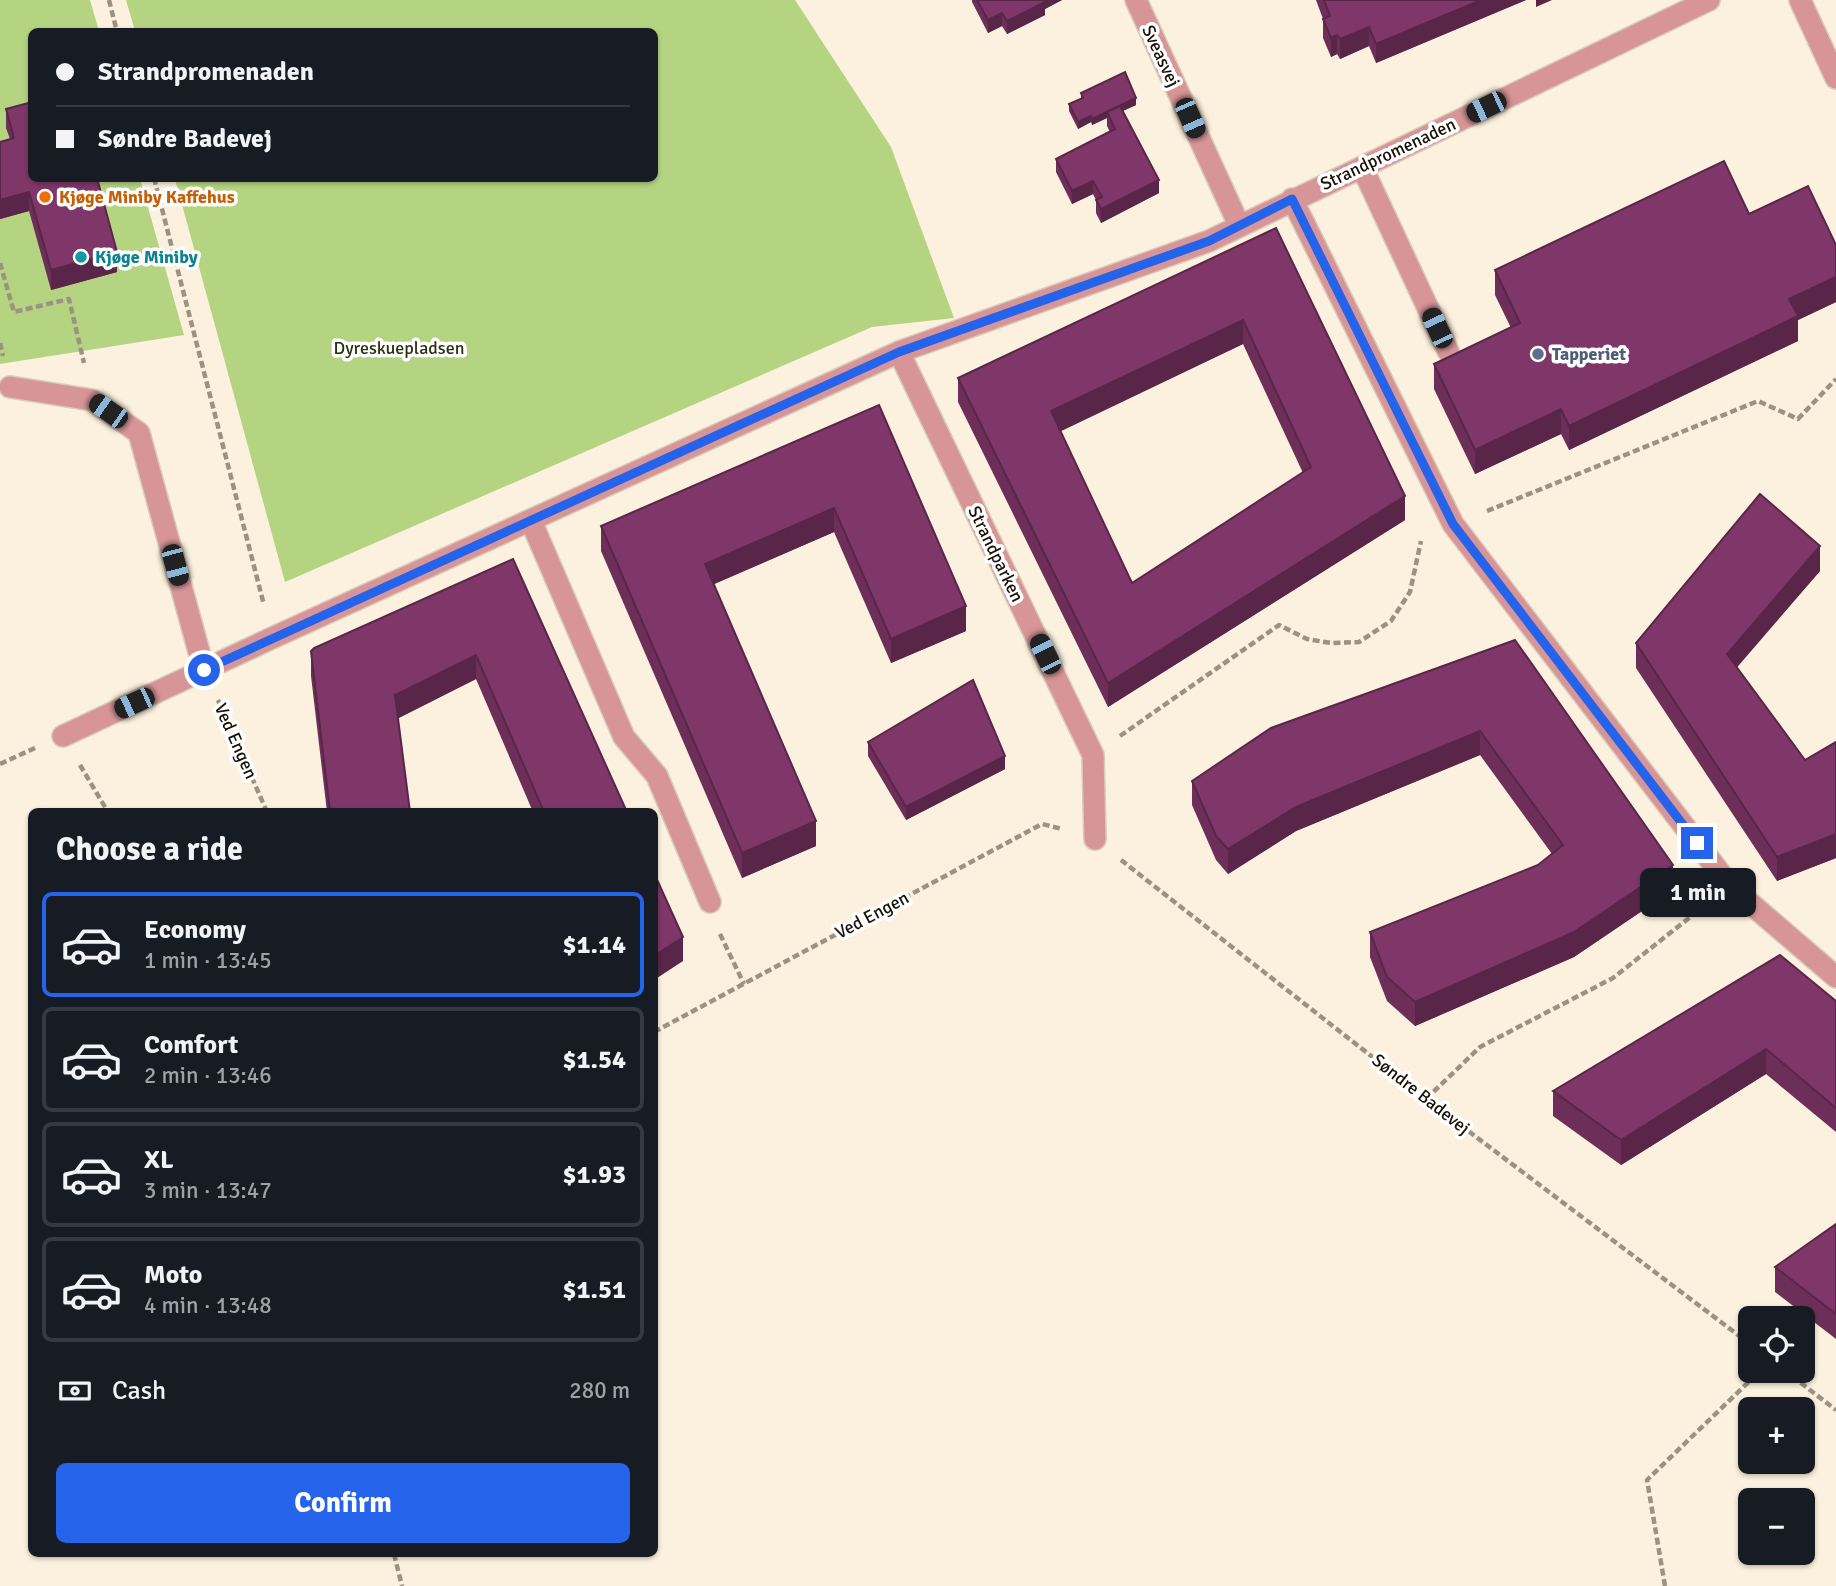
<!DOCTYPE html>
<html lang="en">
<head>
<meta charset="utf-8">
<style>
	body { margin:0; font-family:Signika,sans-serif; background:#20242c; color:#f1f3f6; height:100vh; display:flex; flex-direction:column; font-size:26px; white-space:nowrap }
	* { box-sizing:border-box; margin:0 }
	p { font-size:23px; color:#9ea1a6 }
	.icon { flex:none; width:38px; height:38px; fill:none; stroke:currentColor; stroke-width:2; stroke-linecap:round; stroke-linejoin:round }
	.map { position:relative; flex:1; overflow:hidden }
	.sheet { position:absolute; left:28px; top:808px; width:630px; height:749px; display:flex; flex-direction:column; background:#171b24; border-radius:10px; box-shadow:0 2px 5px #0004 }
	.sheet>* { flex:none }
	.banner { position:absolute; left:28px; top:28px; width:630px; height:154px; border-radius:10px; box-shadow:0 2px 5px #0004; display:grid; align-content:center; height:154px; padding:0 28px; background:#171b24 }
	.fabs { position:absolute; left:1738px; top:1306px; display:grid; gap:14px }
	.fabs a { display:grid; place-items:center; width:77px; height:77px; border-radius:10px; background:#171b24; box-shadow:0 2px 5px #0004; font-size:35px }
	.end { position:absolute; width:32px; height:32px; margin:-16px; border:9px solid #2563eb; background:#fff; box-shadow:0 0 0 4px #fff }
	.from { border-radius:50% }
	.bubble { position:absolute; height:49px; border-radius:10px; background:#171b24; box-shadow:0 2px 5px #0004; font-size:23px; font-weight:700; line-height:49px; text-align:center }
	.car { position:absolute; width:21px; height:42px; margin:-21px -10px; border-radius:9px; box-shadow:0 0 5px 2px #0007; background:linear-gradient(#222 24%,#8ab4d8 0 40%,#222 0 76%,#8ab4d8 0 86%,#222 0) }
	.banner b { display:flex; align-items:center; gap:24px; height:66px; font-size:26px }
	.banner b+b { border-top:2px solid #363941 }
	.banner i { width:18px; height:18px; background:#f1f3f6 }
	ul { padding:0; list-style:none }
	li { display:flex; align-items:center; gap:21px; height:105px; margin:0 14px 10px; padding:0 14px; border:4px solid #363941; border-radius:10px }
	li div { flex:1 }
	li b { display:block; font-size:26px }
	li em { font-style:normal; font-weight:700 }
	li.selected { border-color:#2563eb }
	li>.icon { width:63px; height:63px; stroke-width:1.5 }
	h2 { padding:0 28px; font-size:32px; line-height:84px }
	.pay { display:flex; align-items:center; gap:18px; height:77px; padding:0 28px; font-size:26px }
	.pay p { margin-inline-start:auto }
	.cta { display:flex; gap:14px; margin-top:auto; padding:14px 28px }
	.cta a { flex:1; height:80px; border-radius:10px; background:#2563eb; color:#fff; font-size:28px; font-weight:700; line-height:80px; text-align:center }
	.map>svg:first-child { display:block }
	.green { fill:#b5d482 }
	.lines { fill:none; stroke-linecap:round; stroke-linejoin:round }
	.minor-casing { stroke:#d7cdbb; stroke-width:24 }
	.path { stroke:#9b9282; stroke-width:4.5; stroke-dasharray:7 3.5; stroke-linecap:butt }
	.minor { stroke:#d79597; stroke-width:21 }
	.wall { fill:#6d2f5a; fill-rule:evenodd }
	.shaded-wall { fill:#59264a }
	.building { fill:#7f3769; stroke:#59264a; stroke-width:2; fill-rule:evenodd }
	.route { stroke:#2563eb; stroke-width:9 }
	.food-dot { fill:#e8710a; stroke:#fff; stroke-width:2.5 }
	.culture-dot { fill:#0f9aa8; stroke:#fff; stroke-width:2.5 }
	.service-dot { fill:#5c6f8a; stroke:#fff; stroke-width:2.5 }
	.labels { text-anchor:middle; stroke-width:7; stroke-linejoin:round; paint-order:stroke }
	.street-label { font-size:18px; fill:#171106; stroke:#fff }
	.food-label { font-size:18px; font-weight:bold; fill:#c56008; stroke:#fff; text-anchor:start }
	.culture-label { font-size:18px; font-weight:bold; fill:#0d838f; stroke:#fff; text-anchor:start }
	.park-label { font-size:18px; fill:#27330f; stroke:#fff }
	.service-label { font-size:18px; font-weight:bold; fill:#4e5e75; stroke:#fff; text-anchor:start }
</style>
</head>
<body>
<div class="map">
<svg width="1836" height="1586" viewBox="0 0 1836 1586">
	<rect width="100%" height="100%" fill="#fcf1de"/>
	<!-- green -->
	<g class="green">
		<path d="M0 0H90L99 31 32 32V178L140 179 184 335 0 364Z"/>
		<path d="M126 0H795L891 147 954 318 872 327 285 582 175 179 654 178V32L135 31Z"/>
	</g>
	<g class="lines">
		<defs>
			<g id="minor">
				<path d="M1136 0 1239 225"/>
				<path d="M1800 0 1836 78"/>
				<path d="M1362 167 1448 351"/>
				<path d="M1292 199 1453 524 1730 886 1836 977"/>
				<path d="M899 352 1093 755 1095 839"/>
				<path d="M10 387 92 400 139 433 204 670"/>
				<path d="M531 521 624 737 657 776 710 902"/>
				<path d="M63 736 272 638 899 352 1209 241 1709 0"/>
			</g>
		</defs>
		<!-- minor casing -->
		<use href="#minor" class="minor-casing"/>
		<!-- path -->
		<g class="path">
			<path d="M109 0 117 32"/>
			<path d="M154 178 264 605"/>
			<path d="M0 263 14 312 69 299 84 363"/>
			<path d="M0 343 3 356"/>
			<path d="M1487 511 1758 401 1798 419 1836 379"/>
			<path d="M218 700 267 812"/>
			<path d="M1120 736 1279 625 1307 639 1331 643 1359 642 1391 621 1410 592 1421 541"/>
			<path d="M0 764 35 748"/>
			<path d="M80 765 108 812"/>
			<path d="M1121 860 1426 1099 1750 1344"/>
			<path d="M720 934 744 984"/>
			<path d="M654 1032 1042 824 1062 829"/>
			<path d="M1426 1099 1480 1047 1613 978 1703 907"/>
			<path d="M1784 1370 1836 1410"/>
			<path d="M394 1554 402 1586"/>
			<path d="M1665 1586 1647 1480 1761 1370"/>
		</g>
		<!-- minor -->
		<use href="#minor" class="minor"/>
	</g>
	<!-- wall -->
	<g class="wall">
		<path d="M972 0H1062L1045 9V15L1007 34 1002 26 988 33 972 2Z"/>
		<path d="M1316 0H1526L1376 63 1369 46 1340 59 1337 54 1331 57 1323 38V19Z"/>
		<path d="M1081 93 1136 105 1123 111 1159 193 1101 223 1096 213V200L1093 194 1072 204 1056 172V159L1110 132 1107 126V118L1092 125 1091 122 1078 129 1069 111V104L1081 99Z"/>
		<path d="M6 109 117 272 51 290 29 211 0 219V142L10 139 6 128Z"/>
		<path d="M1749 214 1836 245V302L1798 320V341L1569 450 1561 434 1475 474 1434 389V364L1511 328 1495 295V270Z"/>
		<path d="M1276 228 1405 520 1108 707 958 402V378ZM1243 344 1303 473 1132 583 1060 431Z"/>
		<path d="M879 405 966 631 891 663 834 532 714 584 816 846 742 878 601 551V526Z"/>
		<path d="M513 559 627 812H533L476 679 398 718 410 812H327L311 676V651Z"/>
		<path d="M1820 571 1736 667 1805 760 1836 742V858L1777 881 1636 668V643Z"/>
		<path d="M1515 640 1673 890 1574 957 1415 1026 1387 1001 1370 957V932L1538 865 1552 854 1480 755 1296 831 1228 874 1216 860 1192 805V781Z"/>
		<path d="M868 742 1005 769 906 820 868 756Z"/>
		<path d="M1836 1001V1132L1766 1074 1621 1165 1553 1116V1091Z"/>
		<path d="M1836 1224V1339L1775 1292V1267Z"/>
	</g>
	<!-- shaded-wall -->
	<g class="shaded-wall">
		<path d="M1043 0H1062L1045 9V15L1007 34V21Z"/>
		<path d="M1481 0H1526L1376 63V44Z"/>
		<path d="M1536 0H1552L1536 7Z"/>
		<path d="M1002 13V26L988 33V20Z"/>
		<path d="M1369 27V46L1340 59V39Z"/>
		<path d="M1337 35V54L1331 57V38Z"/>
		<path d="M1136 98V105L1109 117 1107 112V118L1092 125V119Z"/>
		<path d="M1091 116V122L1078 129V122Z"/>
		<path d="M1159 180V193L1101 223V209Z"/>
		<path d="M1093 181V194L1072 204V191Z"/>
		<path d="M29 192V211L0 219V200Z"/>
		<path d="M117 252V272L51 290V270Z"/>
		<path d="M1836 277V302L1798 320V341L1569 450V426L1789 299Z"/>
		<path d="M1243 320V344L1051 436V411Z"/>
		<path d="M1561 409V434L1475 474V450Z"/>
		<path d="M1405 496V520L1108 707V683Z"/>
		<path d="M834 508V532L705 588V564Z"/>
		<path d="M1820 546V571L1727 679V654Z"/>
		<path d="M966 606V631L891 663V639Z"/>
		<path d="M476 655V679L395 720V695Z"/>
		<path d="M1480 731V755L1296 831 1228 874V849L1296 807Z"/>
		<path d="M1005 756V769L906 820V807Z"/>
		<path d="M816 821V846L742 878V853Z"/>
		<path d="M1836 834V858L1777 881V857Z"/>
		<path d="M1673 865V890L1574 957 1415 1026V1002Z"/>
		<path d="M683 937V961L654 980V956Z"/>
		<path d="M1766 1049V1074L1621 1165V1140Z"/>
	</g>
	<!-- building -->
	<g class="building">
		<path d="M977 0H1044L1045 2 1007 21 1002 13 988 20Z"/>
		<path d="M1324 0H1481L1376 44 1369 27 1340 39 1337 35 1331 38 1323 19 1330 16Z"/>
		<path d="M1125 72 1136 98 1092 119 1091 116 1078 122 1069 104 1083 98 1081 93Z"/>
		<path d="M32 102V178H97L117 252 51 270 29 192 0 200V142L14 138 6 109Z"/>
		<path d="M1120 106 1159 180 1101 209 1096 200 1102 197 1093 181 1072 191 1056 159 1115 129 1107 112Z"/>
		<path d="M1724 161 1749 214 1808 186 1836 245V277L1789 299 1798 316 1569 426 1561 409 1475 450 1434 364 1520 323 1495 270Z"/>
		<path d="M1276 228 1405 496 1108 683 958 378ZM1243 320 1311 467 1132 583 1051 411Z"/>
		<path d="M879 405 966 606 891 639 834 508 705 564 816 821 742 853 601 526Z"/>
		<path d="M1760 494 1820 546 1727 654 1805 760 1836 742V834L1777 857 1636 643Z"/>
		<path d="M513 559 627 812H544L476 655 395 695 410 812H330L311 651 314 648Z"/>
		<path d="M1515 640 1673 865 1574 932 1415 1002 1387 977 1370 932 1538 865 1563 845 1480 731 1296 807 1228 849 1216 836 1192 781 1271 728Z"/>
		<path d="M973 680 1005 756 906 807 868 742Z"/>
		<path d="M654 873 683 937 654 956Z"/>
		<path d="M1780 955 1836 1001V1108L1766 1049 1621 1140 1553 1091Z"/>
		<path d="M1836 1224V1314L1775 1267Z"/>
	</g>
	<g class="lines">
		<!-- route -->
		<path class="route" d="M204 670 899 352 1209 241 1292 199 1453 524 1697 843"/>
	</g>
	<!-- markers -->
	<circle class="food-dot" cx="45" cy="197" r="7"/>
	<circle class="culture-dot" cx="81" cy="257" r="7"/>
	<circle class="service-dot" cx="1538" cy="354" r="7"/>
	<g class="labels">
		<!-- street labels -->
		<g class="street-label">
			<text transform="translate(1161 56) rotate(65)" y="6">Sveasvej</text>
			<text transform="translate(1388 154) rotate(-25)" y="6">Strandpromenaden</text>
			<text transform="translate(996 554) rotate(64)" y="6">Strandparken</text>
			<text transform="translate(236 741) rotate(66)" y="6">Ved Engen</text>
			<text transform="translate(872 915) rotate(-28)" y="6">Ved Engen</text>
			<text transform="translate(1421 1094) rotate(38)" y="6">Søndre Badevej</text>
		</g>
		<!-- food labels -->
		<g class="food-label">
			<text x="59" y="203">Kjøge Miniby Kaffehus</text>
		</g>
		<!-- culture labels -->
		<g class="culture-label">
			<text x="95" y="263">Kjøge Miniby</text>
		</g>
		<!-- park labels -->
		<g class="park-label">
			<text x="399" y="354">Dyreskuepladsen</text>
		</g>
		<!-- service labels -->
		<g class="service-label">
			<text x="1552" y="360">Tapperiet</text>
		</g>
	</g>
</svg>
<div class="fabs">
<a><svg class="icon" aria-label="locate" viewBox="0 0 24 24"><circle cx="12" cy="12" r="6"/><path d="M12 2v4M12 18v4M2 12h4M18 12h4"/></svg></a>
<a>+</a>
<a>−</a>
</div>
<i class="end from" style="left:204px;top:670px"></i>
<i class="end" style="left:1697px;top:843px"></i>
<div class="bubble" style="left:1640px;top:868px;width:116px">1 min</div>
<i class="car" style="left:1486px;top:107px;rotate:244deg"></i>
<i class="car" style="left:1190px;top:118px;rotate:156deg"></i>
<i class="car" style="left:1437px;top:328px;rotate:335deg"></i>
<i class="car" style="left:108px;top:411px;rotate:305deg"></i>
<i class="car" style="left:175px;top:565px;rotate:165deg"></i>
<i class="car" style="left:1045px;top:654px;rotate:334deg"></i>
<i class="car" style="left:134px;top:703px;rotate:245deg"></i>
<div class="banner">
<b><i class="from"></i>Strandpromenaden</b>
<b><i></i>Søndre Badevej</b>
</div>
<section class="sheet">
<h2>Choose a ride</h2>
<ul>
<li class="selected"><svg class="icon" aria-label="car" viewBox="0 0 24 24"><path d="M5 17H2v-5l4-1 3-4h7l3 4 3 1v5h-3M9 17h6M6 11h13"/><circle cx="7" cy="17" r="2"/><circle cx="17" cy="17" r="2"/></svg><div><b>Economy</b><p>1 min · 13:45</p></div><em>$1.14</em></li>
<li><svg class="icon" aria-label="car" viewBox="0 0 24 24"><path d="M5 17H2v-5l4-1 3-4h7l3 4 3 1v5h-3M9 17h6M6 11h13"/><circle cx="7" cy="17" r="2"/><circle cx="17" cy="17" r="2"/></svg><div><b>Comfort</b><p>2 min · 13:46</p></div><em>$1.54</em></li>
<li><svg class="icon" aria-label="car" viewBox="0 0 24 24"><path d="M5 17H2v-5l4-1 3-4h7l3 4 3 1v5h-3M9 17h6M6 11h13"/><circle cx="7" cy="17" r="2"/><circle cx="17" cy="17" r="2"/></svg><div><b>XL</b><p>3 min · 13:47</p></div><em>$1.93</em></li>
<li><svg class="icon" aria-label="car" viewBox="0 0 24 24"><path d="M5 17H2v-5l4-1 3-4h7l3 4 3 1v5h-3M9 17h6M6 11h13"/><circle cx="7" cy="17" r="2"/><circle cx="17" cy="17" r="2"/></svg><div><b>Moto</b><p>4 min · 13:48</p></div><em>$1.51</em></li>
</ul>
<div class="pay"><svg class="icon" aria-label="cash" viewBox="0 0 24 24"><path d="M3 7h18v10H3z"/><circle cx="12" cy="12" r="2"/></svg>Cash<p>280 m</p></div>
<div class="cta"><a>Confirm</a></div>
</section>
</div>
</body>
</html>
